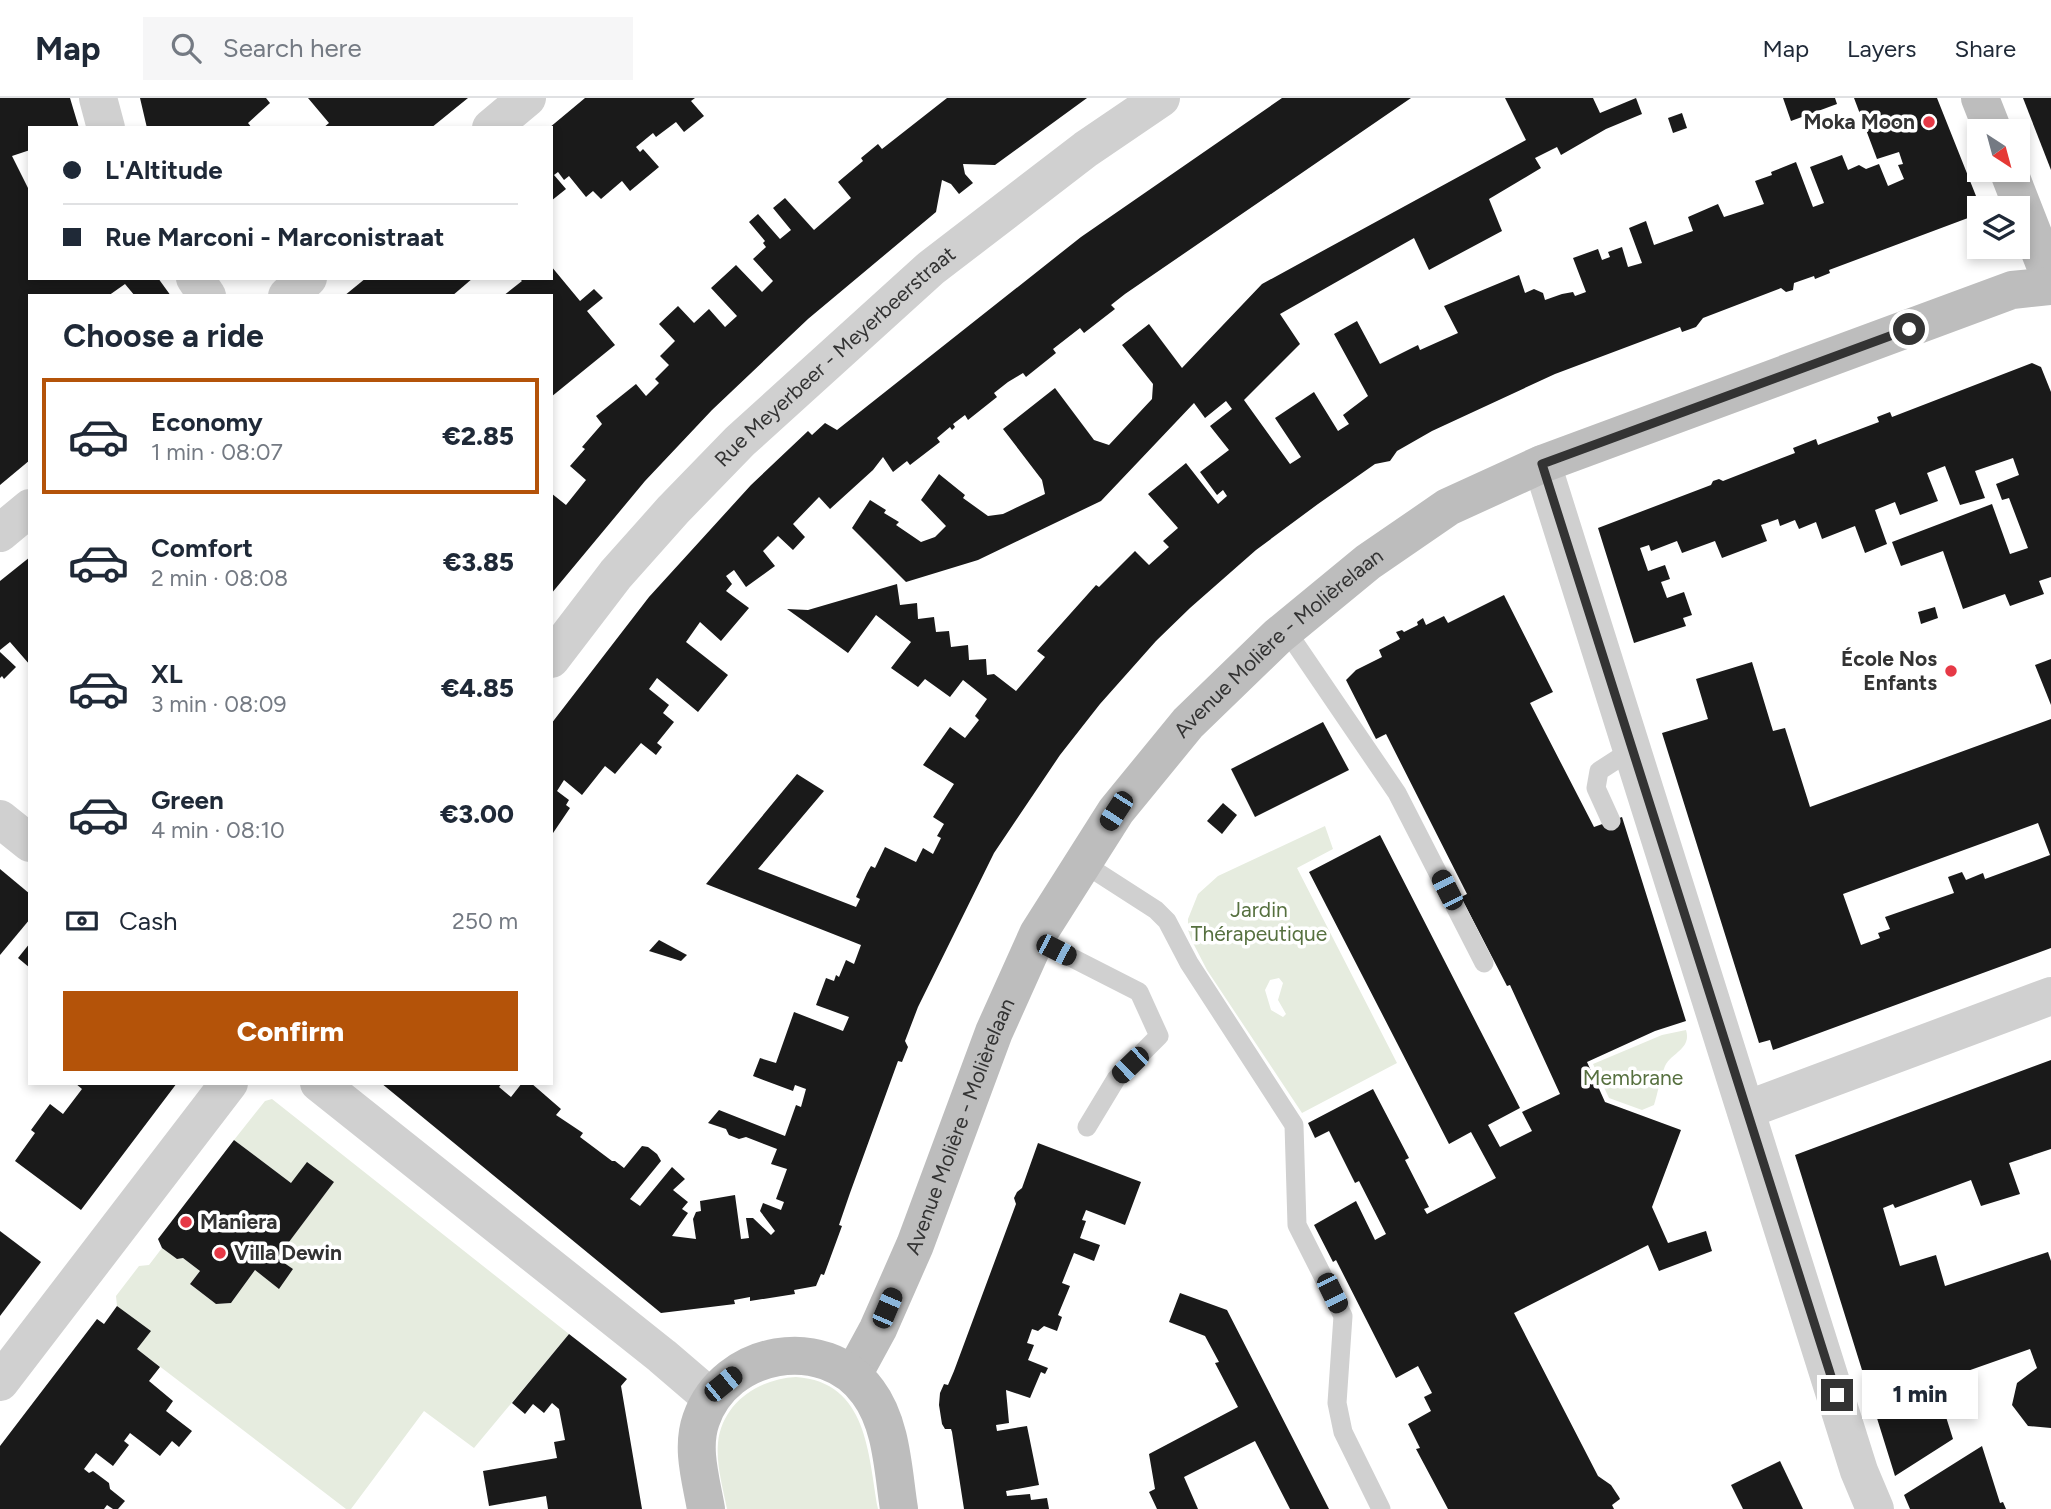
<!DOCTYPE html>
<html lang="en">
<head>
<meta charset="utf-8">
<style>
	body { margin:0; font-family:Figtree,sans-serif; background:#f6f6f7; color:#1f2937; height:100vh; display:flex; flex-direction:column; font-size:26px; white-space:nowrap }
	* { box-sizing:border-box; margin:0 }
	p { font-size:23px; color:#747a83 }
	.icon { flex:none; width:38px; height:38px; fill:none; stroke:currentColor; stroke-width:2; stroke-linecap:round; stroke-linejoin:round }
	.map { position:relative; flex:1; overflow:hidden }
	.sheet { position:absolute; left:28px; top:196px; width:525px; height:791px; display:flex; flex-direction:column; background:#fff; border-radius:0px; box-shadow:0 4px 10px #0003 }
	.sheet>* { flex:none }
	.banner { position:absolute; left:28px; top:28px; width:525px; height:154px; border-radius:0px; box-shadow:0 4px 10px #0003; display:grid; align-content:center; height:154px; padding:0 35px; background:#fff }
	.needle { width:46px; rotate:144deg }
	.fabs { position:absolute; left:1967px; top:21px; display:grid; gap:14px }
	.fabs a { display:grid; place-items:center; width:63px; height:63px; border-radius:0px; background:#fff; box-shadow:0 4px 10px #0003; font-size:35px }
	.end { position:absolute; width:32px; height:32px; margin:-16px; border:9px solid #333; background:#fff; box-shadow:0 0 0 4px #fff }
	.from { border-radius:50% }
	.bubble { position:absolute; height:49px; border-radius:0px; background:#fff; box-shadow:0 4px 10px #0003; font-size:23px; font-weight:800; line-height:49px; text-align:center }
	.car { position:absolute; width:21px; height:42px; margin:-21px -10px; border-radius:9px; box-shadow:0 0 5px 2px #0007; background:linear-gradient(#222 24%,#8ab4d8 0 40%,#222 0 76%,#8ab4d8 0 86%,#222 0) }
	.banner b { display:flex; align-items:center; gap:24px; height:66px; font-size:26px }
	.banner b+b { border-top:2px solid #e0e1e3 }
	.banner i { width:18px; height:18px; background:#1f2937 }
	ul { padding:0; list-style:none }
	li { display:flex; align-items:center; gap:21px; height:116px; margin:0 14px 10px; padding:0 21px; border:4px solid transparent; border-radius:0px }
	li div { flex:1 }
	li b { display:block; font-size:26px }
	li em { font-style:normal; font-weight:800 }
	li.selected { border-color:#b45309 }
	li>.icon { width:63px; height:63px; stroke-width:1.5 }
	h2 { padding:0 35px; font-size:32px; line-height:84px }
	.pay { display:flex; align-items:center; gap:18px; height:77px; padding:0 35px; font-size:26px }
	.pay p { margin-inline-start:auto }
	.primary-button { display:flex; gap:14px; margin-top:auto; padding:14px 35px }
	.primary-button a { flex:1; height:80px; border-radius:0px; background:#b45309; color:#fff; font-size:28px; font-weight:800; line-height:80px; text-align:center }
	header { display:flex; align-items:center; gap:42px; box-sizing:border-box; height:98px; padding:0 35px; background:#fff; border-bottom:2px solid #e0e1e3 }
	header strong { font-size:33px }
	nav { display:flex; gap:38px; margin-inline-start:auto; font-size:24px }
	.search { width:490px; height:63px; background:#f6f6f7; display:flex; align-items:center; gap:18px; box-sizing:border-box; padding:0 24px; border-radius:0px; color:#747a83; font-size:26px }
	.map>svg:first-child { display:block }
	.green { fill:#e6ecdf; fill-rule:evenodd }
	.building { fill:#1a1a1a; fill-rule:evenodd }
	.lines { fill:none; stroke-linecap:round; stroke-linejoin:round }
	.lane { stroke:#d0d0d0; stroke-width:19 }
	.street { stroke:#d0d0d0; stroke-width:38 }
	.secondary { stroke:#bdbdbd; stroke-width:38 }
	.route { stroke:#333; stroke-width:9 }
	.poi-dot { fill:#e63946; stroke:#fff; stroke-width:2.5 }
	.labels { text-anchor:middle; stroke-width:7; stroke-linejoin:round; paint-order:stroke }
	.poi-label { font-size:21px; font-weight:bold; fill:#333; stroke:#fff; text-anchor:end }
	.street-label { font-size:21px; fill:#333; stroke:#fff }
	.park-label { font-size:21px; fill:#56703f; stroke:#fff }
</style>
</head>
<body>
<header>
<strong>Map</strong>
<div class="search"><svg class="icon" aria-label="search" viewBox="0 0 24 24"><circle cx="10" cy="10" r="6"/><path d="M15 15l6 6"/></svg>Search here</div>
<nav><a>Map</a><a>Layers</a><a>Share</a></nav>
</header>
<div class="map">
<svg width="2051" height="1411" viewBox="0 0 2051 1411">
	<rect width="100%" height="100%" fill="#fff"/>
	<!-- green -->
	<g class="green">
		<path d="M1325 728 1333 751 1297 770 1397 965 1302 1015 1207 872 1192 843 1188 832V821L1198 796 1218 778ZM1279 880 1283 885 1278 902 1286 916 1283 919 1271 912 1265 892 1270 882Z"/>
		<path d="M1686 932C1692 951 1671 955 1665 968 1660 980 1658 995 1654 1007L1642 1012 1609 1000 1593 966 1662 937Z"/>
		<path d="M272 1001 569 1236 474 1350 424 1313 351 1411H346L137 1251 150 1233 117 1208 116 1198 139 1168 149 1167 162 1150 177 1161 183 1160 200 1173 190 1186 216 1206 231 1205 255 1172 278 1190 293 1171 277 1160 334 1084 291 1085 234 1042 265 1003Z"/>
		<path d="M796 1279C868 1284 868 1356 878 1411H727C723 1390 716 1367 718 1345 722 1305 758 1281 796 1279Z"/>
	</g>
	<!-- building -->
	<g class="building">
		<path d="M0 0H70L79 30H30V52L12 58 30 94V180H158L171 198H135L125 186 108 198H30V362L0 387Z"/>
		<path d="M140 0H266L270 5 248 25 252 30H147Z"/>
		<path d="M308 0H468L431 30H323L329 25Z"/>
		<path d="M585 0H695L691 3 704 18 684 34 676 24 656 39 653 35 636 49 640 54 643 51 659 69 630 93 622 83 601 101 593 93 586 99 569 78 564 82 558 74 554 77 566 91 551 103V30H549Z"/>
		<path d="M947 0H1087L995 67 963 66 965 76 973 85 959 96 951 86 942 82 936 114 808 221 712 312 645 383 551 496V395L566 407 586 382 570 368 585 351 582 349 602 326 596 318 636 286 646 298 659 285 655 281 669 267 660 258 675 243 659 226 678 208 694 225 709 211 725 229 737 218 711 190 736 167 762 194 773 183 753 161 766 149 763 145 765 143 749 124 758 116 780 141 791 132 773 110 785 100 814 132 851 100 838 84 863 63 861 60 878 46 882 51Z"/>
		<path d="M1282 0H1411L1125 196 1111 207 1115 211 1084 235 1080 230 1053 251 1056 255 1026 279 1023 275 1008 284 994 295 997 299 968 322 965 317 953 326 955 329 952 332 950 329 937 340 940 344 910 367 907 363 893 374 883 359 873 372 830 411 819 399 793 426 805 439 793 452 778 438 763 453 775 468 746 489 734 472 726 478 732 486 726 493 749 510 721 543 700 524 686 544 728 577 698 614 657 580 649 591 669 607 663 615 674 624 657 645 662 649 656 657 641 645 615 676 605 668 582 697 564 682 557 693 569 702 566 707 570 710 551 738V626L649 499 751 387 808 333 812 337 825 325 837 332 1081 139Z"/>
		<path d="M1505 0H1593L1600 15 1636 0 1642 16 1606 31 1561 57 1557 49 1535 60 1541 70 1489 101 1502 133 1429 172 1414 140 1280 216 1300 246 1244 302 1290 366 1301 359 1275 320 1314 294 1338 333 1349 326 1343 317 1368 298 1334 236 1357 223 1380 266 1418 247 1420 252 1458 235 1444 208 1519 177 1525 195 1534 191 1543 195 1545 202 1562 196 1573 194 1575 198 1586 194 1573 160 1598 151 1602 162 1610 159 1608 154 1622 149 1628 169 1642 165 1629 130 1646 123 1654 147 1693 133 1688 119 1718 106 1724 119 1764 106 1755 83 1772 77 1771 74 1796 64 1813 109 1824 105 1810 69 1842 57 1848 72 1859 67 1866 71 1879 66 1888 88 1904 81 1898 67 1903 66 1899 54 1877 61 1854 0H1937L1980 108 1976 117 1829 172 1830 175 1815 181 1814 178 1794 185 1793 192 1786 194 1781 190 1703 220 1696 229 1682 234 1680 229 1555 276 1432 333 1397 353 1390 363 1375 366 1318 406 1256 452 1190 510 1156 543 1100 606 1060 657 994 755 918 909 905 943 908 949 902 964 898 963 850 1095 839 1127 842 1128 824 1177 821 1176 816 1188 794 1192 795 1196 750 1203V1199L734 1202 735 1206 661 1215 381 985H502L499 989 511 999 522 985H531L561 1011 556 1017 583 1035 580 1039 612 1063H615L624 1070 642 1048 648 1049 657 1056 661 1063 630 1101 640 1108 672 1069 685 1081 673 1092 688 1104 682 1111 688 1115 672 1138 696 1141 693 1121 696 1114 701 1113 700 1103 735 1097 741 1141 749 1140 746 1120H753L771 1137 775 1133 760 1113 763 1105 781 1112 784 1104 776 1101 787 1071 771 1066 777 1051 746 1039 739 1041 729 1037 726 1031 708 1025 719 1012 785 1038 796 1007 801 1009 806 991 795 987 793 993 753 978 760 960 776 965 794 914 843 933 849 919 816 907 826 880 834 883 836 877 839 879 846 862 854 866 861 847 706 786 797 676 824 693 758 771 856 809 860 801 856 799 867 775 871 768 875 770 885 749 916 764 923 750 933 756 941 740 937 738 944 726 933 719 954 686 923 667 950 629 965 640 979 622 975 618 987 601 963 582 950 599 925 581 918 589 891 570 911 544 876 517 848 555 787 511 808 512 897 486 900 507 917 505 918 521 934 519 936 534 949 533 951 549 968 547 969 562 986 561 987 577 994 576 1016 593 1045 559 1037 553 1096 487 1099 489 1135 453 1149 467 1169 449 1163 443 1178 430 1148 396 1186 365 1218 406 1227 398 1223 392 1217 397 1200 374 1229 352 1210 328 1232 311 1226 303 1205 320 1194 305 1101 403 978 462 906 484 852 430 870 402 886 412 884 415 899 424 896 427 921 444 935 439 946 428 921 402 939 376 965 397 963 400 988 418 1003 416 1045 396 1042 382 1003 331 1055 290 1094 342 1109 347 1152 301 1153 286 1122 247 1149 226 1182 270 1262 186 1526 42Z"/>
		<path d="M1783 0H1835L1837 6 1791 23Z"/>
		<path d="M2023 0H2051V72Z"/>
		<path d="M1682 15 1687 30 1673 35 1668 20Z"/>
		<path d="M551 168 580 203 594 191 603 200 587 213 615 247 551 299V198H503L522 183 519 180H551Z"/>
		<path d="M366 180H473L452 198H344Z"/>
		<path d="M2032 265 2041 269 2051 294V479L2039 483 2044 496 2010 508 2005 496 1963 511 1943 453 1901 468 1892 444 1992 406 2010 456 2028 450 2009 400 2002 402 1996 386 2019 377 2013 360 1975 373 1985 400 1960 407 1945 368 1927 375 1938 403 1900 417 1895 404 1875 412 1887 446 1865 455 1855 428 1822 441 1816 424 1799 431 1795 422 1780 428 1778 421 1761 427 1767 443 1722 460 1715 443 1682 455 1677 443 1651 453 1649 447 1640 450 1648 473 1665 467 1670 481 1661 484 1667 500 1684 494 1692 517 1683 520 1686 528 1634 545 1598 430 1711 387 1713 383 1719 381 1723 383 1795 355 1793 350 1816 341 1818 347 1823 345 1879 324 1877 319 1890 314 1892 319Z"/>
		<path d="M30 459V567L10 544 0 552V483Z"/>
		<path d="M1504 497 1553 594 1530 605 1594 729 1622 719 1686 923 1655 933 1587 964 1605 1004 1681 1032 1652 1109 1668 1145 1706 1133 1712 1153 1659 1173 1648 1147 1514 1215 1598 1378 1611 1387 1619 1399 1620 1401 1612 1407 1614 1411H1448L1416 1351 1420 1350 1408 1326 1431 1313 1424 1299 1432 1295 1418 1268 1396 1280 1336 1162 1333 1164 1314 1127 1356 1103 1375 1142 1386 1136 1359 1083 1355 1085 1329 1033 1315 1040 1308 1025 1373 991 1409 1060 1405 1062 1429 1109 1424 1111 1427 1116 1496 1080 1471 1034 1449 1046 1309 774 1380 737 1520 1010 1488 1027 1500 1049 1532 1033 1522 1014 1560 996 1510 887 1507 888 1461 799 1467 796 1386 636 1376 641 1346 582 1356 572 1382 559 1379 552 1400 541 1396 534 1402 532 1404 534 1418 527 1417 524 1423 520 1426 527 1444 518 1448 525Z"/>
		<path d="M1935 509 1938 520 1921 526 1918 514Z"/>
		<path d="M0 554 16 569 4 581 2 578 0 580Z"/>
		<path d="M2051 561V607L2035 567Z"/>
		<path d="M1752 564 1773 633 1785 630 1810 709 2051 621V850L1773 952 1770 942 1759 945 1662 635 1708 621 1696 581ZM2038 725 2050 757 1985 781 1983 775 1966 782 1962 774 1948 779 1954 795 1885 819 1890 831 1878 835 1880 840 1861 847 1843 796Z"/>
		<path d="M1323 624 1349 672 1255 719 1231 671Z"/>
		<path d="M1223 705 1237 717 1222 736 1207 723Z"/>
		<path d="M0 771 30 796V821L0 857Z"/>
		<path d="M659 842 687 857 681 863 649 853Z"/>
		<path d="M30 845V870L18 860Z"/>
		<path d="M2051 962V1051L2009 1065 2020 1096 1981 1108 1971 1082 1895 1110 1893 1106 1883 1110 1900 1168 1936 1157 1945 1188 2048 1154 2051 1163V1330L2028 1328 2012 1307 2017 1285 2037 1270 2030 1251 1922 1289 1929 1307 1941 1303 1953 1341 1895 1378 1795 1057Z"/>
		<path d="M75 985H177L81 1112 15 1063 35 1035 31 1032 50 1006 63 1016 82 991Z"/>
		<path d="M234 1042 291 1085 307 1064 334 1084 277 1160 293 1171 279 1191 255 1172 231 1205 216 1206 190 1186 200 1173 183 1160 177 1161 162 1150 158 1141Z"/>
		<path d="M1038 1045 1141 1084 1125 1127 1086 1112 1082 1122 1086 1123 1080 1140 1100 1147 1094 1163 1074 1155 1062 1185 1070 1188 1058 1217 1062 1219 1057 1233 1044 1228 1038 1233 1032 1231 1027 1245 1034 1247 1028 1262 1048 1270 1045 1276 1041 1274 1030 1300 1006 1292 1009 1325 996 1327 997 1333 1027 1328 1039 1387 1006 1393 1007 1398 1030 1396 1031 1402 1047 1400 1049 1411H964L952 1334 951 1331H945L942 1326 939 1307 940 1295 944 1286 948 1287 954 1273 1016 1106 1014 1100 1017 1094 1022 1090Z"/>
		<path d="M0 1133 41 1164 0 1218Z"/>
		<path d="M1180 1195 1227 1212 1329 1411H1290L1255 1343 1184 1379 1198 1411H1157L1149 1394 1155 1391 1149 1356 1238 1309 1215 1265 1219 1264 1205 1238 1169 1224Z"/>
		<path d="M117 1208 151 1233 137 1251 160 1269 149 1283 173 1303 166 1313 192 1333 179 1349 172 1343 160 1358 130 1335 124 1343 129 1347 113 1368 96 1355 84 1371 89 1375 93 1373 109 1385 110 1391 125 1403 118 1411H113L107 1407 104 1411H0V1348L97 1221 104 1226Z"/>
		<path d="M569 1236 627 1281 621 1288 642 1411H548L546 1398 489 1408 483 1373 557 1360 554 1344 565 1342 559 1311 552 1305 544 1315 533 1306 525 1316 512 1305Z"/>
		<path d="M1982 1348 2000 1405 2003 1404 2006 1411H1910L1904 1397Z"/>
		<path d="M1780 1363 1803 1411H1743L1731 1387Z"/>
	</g>
	<g class="lines">
		<!-- lane -->
		<g class="lane">
			<path d="M1286 532 1397 695 1484 865"/>
			<path d="M1611 723 1596 690 1599 673 1633 651"/>
			<path d="M1083 765 1156 812 1167 823 1189 865 1294 1027 1297 1127 1343 1218 1337 1305 1343 1334 1381 1411"/>
			<path d="M1035 841 1139 894 1159 938 1116 981 1087 1029"/>
		</g>
		<!-- street -->
		<g class="street">
			<path d="M98 0 106 30"/>
			<path d="M491 30 527 0"/>
			<path d="M195 180 207 198"/>
			<path d="M287 198 308 180"/>
			<path d="M1542 366 1859 1373 1875 1411"/>
			<path d="M0 435 30 410"/>
			<path id="s1" d="M551 561 616 476 673 412 740 343 931 170 1086 51 1161 0"/>
			<path d="M0 721 30 745"/>
			<path d="M319 985 662 1258 711 1300"/>
			<path d="M1746 1012 2051 898"/>
			<path d="M0 1284 229 985"/>
		</g>
		<!-- secondary -->
		<g class="secondary">
			<path d="M1980 0 1993 33"/>
			<path d="M2008 72 2051 182"/>
			<path id="s2" d="M853 1277 878 1231 915 1147 994 934 1038 836 1116 713 1188 625 1278 538 1368 464 1448 409 1542 366 2012 192 2051 188"/>
			<path d="M706 1411C701 1382 691 1350 701 1322 725 1252 824 1234 868 1294 892 1326 893 1373 899 1411"/>
		</g>
	</g>
	<g class="lines">
		<!-- route -->
		<path class="route" d="M1837 1297 1542 366 1909 231"/>
	</g>
	<!-- markers -->
	<g class="poi-dot">
		<circle cx="1929" cy="24" r="7"/>
		<circle cx="1951" cy="573" r="7"/>
		<circle cx="186" cy="1124" r="7"/>
		<circle cx="220" cy="1155" r="7"/>
	</g>
	<g class="labels">
		<!-- poi labels -->
		<g class="poi-label">
			<text x="1915" y="31">Moka Moon</text>
			<text x="1937" y="568">École Nos<tspan x="1937" dy="24">Enfants</tspan></text>
			<text x="200" y="1131" text-anchor="start">Maniera</text>
			<text x="234" y="1162" text-anchor="start">Villa Dewin</text>
		</g>
		<!-- street labels -->
		<g class="street-label">
			<text dy="7" stroke="none"><textPath href="#s1" startOffset="416">Rue Meyerbeer - Meyerbeerstraat</textPath></text>
			<text dy="7" stroke="none"><textPath href="#s2" startOffset="859">Avenue Molière - Molièrelaan</textPath></text>
			<text dy="7" stroke="none"><textPath href="#s2" startOffset="271">Avenue Molière - Molièrelaan</textPath></text>
		</g>
		<!-- park labels -->
		<g class="park-label">
			<text x="1259" y="819">Jardin<tspan x="1259" dy="24">Thérapeutique</tspan></text>
			<text x="1633" y="987">Membrane</text>
		</g>
	</g>
</svg>
<div class="fabs">
<a><svg class="needle" viewBox="-14 -14 28 28"><path d="M0-13l5 13h-10z" fill="#e53935"/><path d="M0 13l5-13h-10z" fill="#747a83"/></svg></a>
<a><svg class="icon" aria-label="layers" viewBox="0 0 24 24"><path d="M12 4l9 5-9 5-9-5zM3 14l9 5 9-5"/></svg></a>
</div>
<i class="end from" style="left:1909px;top:231px"></i>
<i class="end" style="left:1837px;top:1297px"></i>
<div class="bubble" style="left:1862px;top:1272px;width:116px">1 min</div>
<i class="car" style="left:1116px;top:713px;rotate:213deg"></i>
<i class="car" style="left:1447px;top:792px;rotate:333deg"></i>
<i class="car" style="left:1056px;top:852px;rotate:117deg"></i>
<i class="car" style="left:1130px;top:967px;rotate:226deg"></i>
<i class="car" style="left:1332px;top:1195px;rotate:154deg"></i>
<i class="car" style="left:887px;top:1210px;rotate:23deg"></i>
<i class="car" style="left:723px;top:1286px;rotate:51deg"></i>
<div class="banner">
<b><i class="from"></i>L'Altitude</b>
<b><i></i>Rue Marconi - Marconistraat</b>
</div>
<section class="sheet">
<h2>Choose a ride</h2>
<ul>
<li class="selected"><svg class="icon" aria-label="car" viewBox="0 0 24 24"><path d="M5 17H2v-5l4-1 3-4h7l3 4 3 1v5h-3M9 17h6M6 11h13"/><circle cx="7" cy="17" r="2"/><circle cx="17" cy="17" r="2"/></svg><div><b>Economy</b><p>1 min · 08:07</p></div><em>€2.85</em></li>
<li><svg class="icon" aria-label="car" viewBox="0 0 24 24"><path d="M5 17H2v-5l4-1 3-4h7l3 4 3 1v5h-3M9 17h6M6 11h13"/><circle cx="7" cy="17" r="2"/><circle cx="17" cy="17" r="2"/></svg><div><b>Comfort</b><p>2 min · 08:08</p></div><em>€3.85</em></li>
<li><svg class="icon" aria-label="car" viewBox="0 0 24 24"><path d="M5 17H2v-5l4-1 3-4h7l3 4 3 1v5h-3M9 17h6M6 11h13"/><circle cx="7" cy="17" r="2"/><circle cx="17" cy="17" r="2"/></svg><div><b>XL</b><p>3 min · 08:09</p></div><em>€4.85</em></li>
<li><svg class="icon" aria-label="car" viewBox="0 0 24 24"><path d="M5 17H2v-5l4-1 3-4h7l3 4 3 1v5h-3M9 17h6M6 11h13"/><circle cx="7" cy="17" r="2"/><circle cx="17" cy="17" r="2"/></svg><div><b>Green</b><p>4 min · 08:10</p></div><em>€3.00</em></li>
</ul>
<div class="pay"><svg class="icon" aria-label="cash" viewBox="0 0 24 24"><path d="M3 7h18v10H3z"/><circle cx="12" cy="12" r="2"/></svg>Cash<p>250 m</p></div>
<div class="primary-button"><a>Confirm</a></div>
</section>
</div>
</body>
</html>
